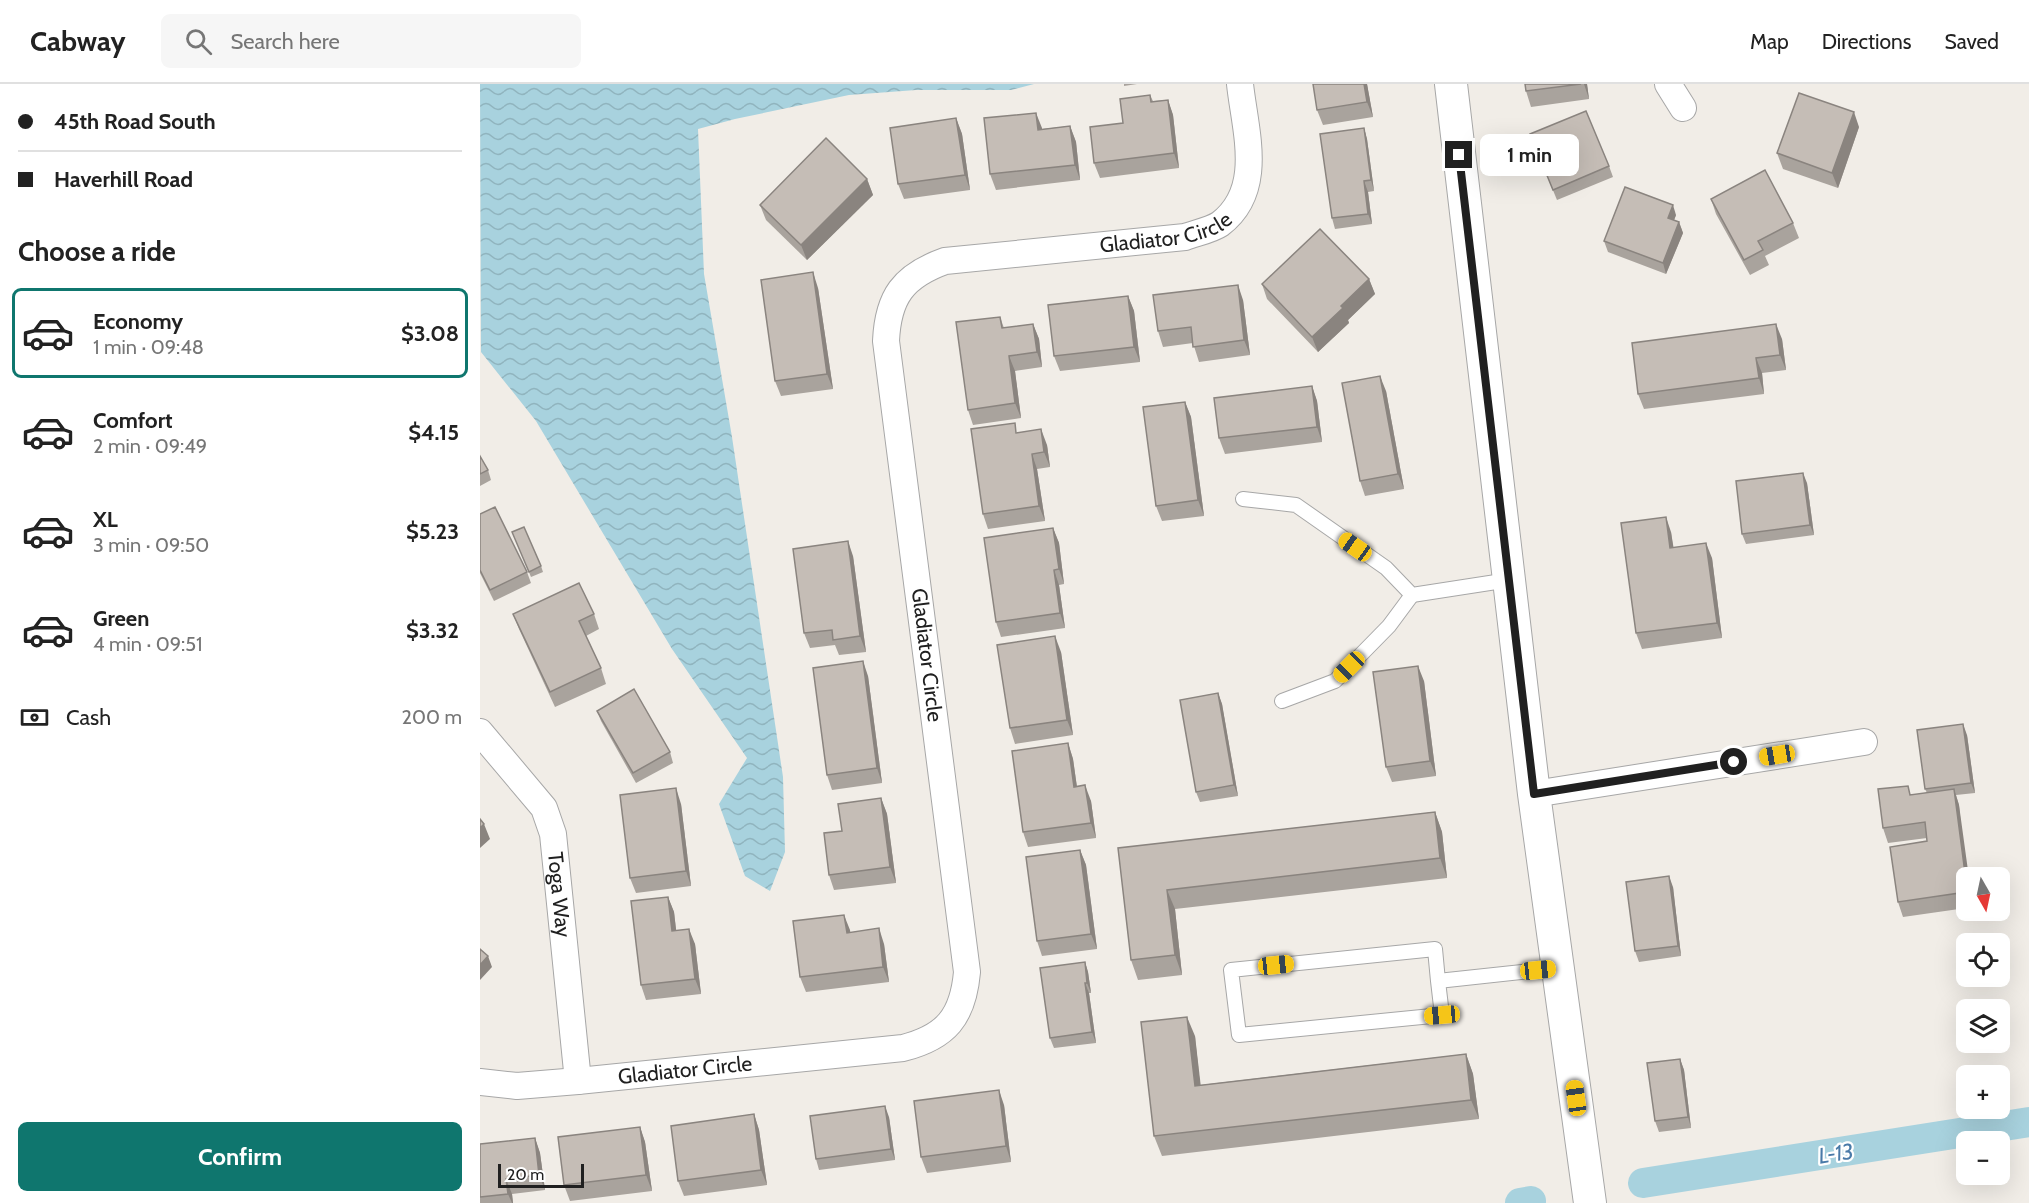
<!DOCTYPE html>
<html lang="en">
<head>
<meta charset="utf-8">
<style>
	body { margin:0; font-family:Cabin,sans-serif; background:#f6f6f6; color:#222; height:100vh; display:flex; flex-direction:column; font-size:22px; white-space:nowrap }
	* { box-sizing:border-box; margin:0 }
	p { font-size:20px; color:#767676 }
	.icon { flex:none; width:33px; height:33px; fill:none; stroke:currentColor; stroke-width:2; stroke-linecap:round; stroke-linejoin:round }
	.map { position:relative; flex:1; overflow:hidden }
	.panel { display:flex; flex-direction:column; background:#fff; width:480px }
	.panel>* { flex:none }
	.hud { display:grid; align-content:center; height:132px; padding:0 18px; background:#fff }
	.needle { width:39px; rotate:171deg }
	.tools { position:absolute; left:1476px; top:783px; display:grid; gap:12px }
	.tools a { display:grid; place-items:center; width:54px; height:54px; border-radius:9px; background:#fff; box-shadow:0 6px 24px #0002; font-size:30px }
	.scale { position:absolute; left:18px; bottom:15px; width:86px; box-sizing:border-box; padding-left:6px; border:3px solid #202020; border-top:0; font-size:16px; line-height:21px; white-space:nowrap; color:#202020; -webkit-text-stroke:4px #fff; paint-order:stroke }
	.end { position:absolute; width:27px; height:27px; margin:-14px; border:8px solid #202020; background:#fff; box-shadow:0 0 0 3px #fff }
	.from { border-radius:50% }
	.bubble { position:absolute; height:42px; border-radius:9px; background:#fff; box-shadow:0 6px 24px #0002; font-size:20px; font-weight:800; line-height:42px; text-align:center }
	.car { position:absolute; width:18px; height:36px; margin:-18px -9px; border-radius:8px; box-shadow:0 0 4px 2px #0007; background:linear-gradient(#f5c518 24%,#345 0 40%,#f5c518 0 76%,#345 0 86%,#f5c518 0) }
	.hud b { display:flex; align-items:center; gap:21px; height:57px; font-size:22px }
	.hud b+b { border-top:2px solid #e0e0e0 }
	.hud i { width:15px; height:15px; background:#222 }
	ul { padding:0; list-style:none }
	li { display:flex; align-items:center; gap:18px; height:90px; margin:0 12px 9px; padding:0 6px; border:3px solid transparent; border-radius:9px }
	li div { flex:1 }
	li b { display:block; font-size:22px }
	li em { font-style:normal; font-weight:800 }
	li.selected { border-color:#0f766e }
	li>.icon { width:54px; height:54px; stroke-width:1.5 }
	h2 { padding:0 18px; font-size:27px; line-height:72px }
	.pay { display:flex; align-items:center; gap:15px; height:66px; padding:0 18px; font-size:22px }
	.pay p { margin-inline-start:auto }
	.cta { display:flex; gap:12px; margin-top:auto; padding:12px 18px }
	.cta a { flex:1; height:69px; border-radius:9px; background:#0f766e; color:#fff; font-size:24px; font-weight:800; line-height:69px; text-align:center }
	header { display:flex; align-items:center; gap:36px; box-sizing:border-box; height:84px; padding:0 30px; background:#fff; border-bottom:2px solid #e0e0e0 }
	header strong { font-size:28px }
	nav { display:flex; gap:33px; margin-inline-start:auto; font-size:21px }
	.search { width:420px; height:54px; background:#f6f6f6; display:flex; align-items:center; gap:15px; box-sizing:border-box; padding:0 21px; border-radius:9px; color:#767676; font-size:22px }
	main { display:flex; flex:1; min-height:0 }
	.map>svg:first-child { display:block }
	.water { fill:url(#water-waves) }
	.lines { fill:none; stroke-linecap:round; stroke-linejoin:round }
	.canal { stroke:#a8d2de; stroke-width:30 }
	.service-casing { stroke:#a7a7a7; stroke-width:16 }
	.minor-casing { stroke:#a7a7a7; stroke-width:28 }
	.tertiary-casing { stroke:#a7a7a7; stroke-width:34 }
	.service { stroke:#fff; stroke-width:14 }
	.minor { stroke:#fff; stroke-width:26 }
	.tertiary { stroke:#fff; stroke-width:32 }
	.wall { fill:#a9a39d }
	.shaded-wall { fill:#8a847f }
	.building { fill:#c5bdb6; stroke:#8a847f; stroke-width:1.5 }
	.route { stroke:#202020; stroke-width:8 }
	.labels { text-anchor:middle; stroke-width:4.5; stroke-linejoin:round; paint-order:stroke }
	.street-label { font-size:21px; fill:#202020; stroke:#fff }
	.water-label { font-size:22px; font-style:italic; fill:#497aa8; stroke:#fff }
</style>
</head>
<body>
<header>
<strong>Cabway</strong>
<div class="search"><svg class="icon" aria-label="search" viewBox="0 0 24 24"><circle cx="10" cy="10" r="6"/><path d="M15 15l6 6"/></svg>Search here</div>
<nav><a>Map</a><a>Directions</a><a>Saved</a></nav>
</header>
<main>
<section class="panel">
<div class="hud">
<b><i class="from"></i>45th Road South</b>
<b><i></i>Haverhill Road</b>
</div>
<h2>Choose a ride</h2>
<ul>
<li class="selected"><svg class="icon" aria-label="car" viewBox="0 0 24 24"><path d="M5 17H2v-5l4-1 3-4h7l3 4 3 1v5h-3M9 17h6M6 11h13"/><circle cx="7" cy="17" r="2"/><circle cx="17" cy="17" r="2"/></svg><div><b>Economy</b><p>1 min · 09:48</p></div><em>$3.08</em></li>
<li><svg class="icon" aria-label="car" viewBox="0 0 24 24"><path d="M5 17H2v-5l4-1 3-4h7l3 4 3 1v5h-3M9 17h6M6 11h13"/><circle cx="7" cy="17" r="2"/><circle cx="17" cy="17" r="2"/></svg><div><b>Comfort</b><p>2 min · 09:49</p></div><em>$4.15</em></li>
<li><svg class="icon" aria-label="car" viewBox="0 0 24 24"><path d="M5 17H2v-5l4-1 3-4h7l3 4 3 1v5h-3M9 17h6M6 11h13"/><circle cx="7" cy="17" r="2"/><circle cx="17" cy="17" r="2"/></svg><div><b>XL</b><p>3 min · 09:50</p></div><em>$5.23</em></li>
<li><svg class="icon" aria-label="car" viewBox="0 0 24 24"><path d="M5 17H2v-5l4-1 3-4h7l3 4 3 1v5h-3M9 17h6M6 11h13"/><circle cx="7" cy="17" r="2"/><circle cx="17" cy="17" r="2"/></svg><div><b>Green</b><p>4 min · 09:51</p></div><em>$3.32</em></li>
</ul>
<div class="pay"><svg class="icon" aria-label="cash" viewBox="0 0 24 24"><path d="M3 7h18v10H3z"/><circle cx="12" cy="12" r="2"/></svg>Cash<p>200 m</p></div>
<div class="cta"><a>Confirm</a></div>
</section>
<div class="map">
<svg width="1549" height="1119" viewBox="0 0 1549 1119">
	<defs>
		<pattern id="water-waves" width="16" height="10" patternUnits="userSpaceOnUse" patternTransform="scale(1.5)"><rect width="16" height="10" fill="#a8d2de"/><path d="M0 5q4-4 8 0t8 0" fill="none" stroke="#90b4be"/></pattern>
	</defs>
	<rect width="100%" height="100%" fill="#f1ede7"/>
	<!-- water -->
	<path class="water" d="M0 0H554L531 6H436L369 11 255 35 218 45 224 190 252 353 303 693 305 768 290 807 265 792 239 720 267 674 192 565 56 337 1 268Z"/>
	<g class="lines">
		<!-- canal -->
		<g class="canal">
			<path d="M1163 1099 1549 1038"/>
			<path d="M1040 1119 1051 1117"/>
		</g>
		<defs>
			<g id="service">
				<path d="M763 415 816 421 906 484 932 511 1029 496"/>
				<path d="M802 617 855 597 909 542 932 511"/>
				<path d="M958 897 962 931 759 951 751 886 955 865 958 897 1078 884"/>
			</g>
			<g id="minor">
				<path d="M1188 0 1203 24"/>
				<path id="s1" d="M0 648 64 724 73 750 98 997"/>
				<path d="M1054 710 1384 658"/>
				<path id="s2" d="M0 998 37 1002 98 997 423 964C466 953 483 933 487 888L406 257C408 213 423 192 465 177L705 153C716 149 731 146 740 140 785 106 765 47 760 0"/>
			</g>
			<path id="tertiary" d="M971 0 1054 710 1110 1119"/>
		</defs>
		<!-- service casing -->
		<use href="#service" class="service-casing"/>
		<!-- minor casing -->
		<use href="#minor" class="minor-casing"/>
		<!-- tertiary casing -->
		<use href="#tertiary" class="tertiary-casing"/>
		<!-- service -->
		<use href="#service" class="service"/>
		<!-- minor -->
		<use href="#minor" class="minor"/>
		<!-- tertiary -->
		<use href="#tertiary" class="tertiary"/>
	</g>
	<!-- wall -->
	<g class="wall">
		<path d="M644 0H657L644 2Z"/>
		<path d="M887 0 893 33 843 41 837 26Z"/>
		<path d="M1045 0H1107L1109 15 1051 23 1046 7Z"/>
		<path d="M670 11 673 17 688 16 693 31 699 84 620 94 614 79 643 39Z"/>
		<path d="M476 34 482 50 490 106 424 115 418 100Z"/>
		<path d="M590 42 596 58 600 96 516 106 510 90 562 44V45Z"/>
		<path d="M1379 43 1358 104 1303 85 1297 69Z"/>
		<path d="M884 44 887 55 894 107 888 108 892 140 855 145 852 134Z"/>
		<path d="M1050 50 1129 82 1133 93 1077 116Z"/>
		<path d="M387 95 393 111 327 176 286 136 280 121Z"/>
		<path d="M1231 115 1313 139 1319 154 1285 172 1289 181 1270 191 1236 130Z"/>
		<path d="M1196 131 1194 136 1199 138 1203 149 1186 190 1128 168 1124 157Z"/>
		<path d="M889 195 895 210 868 236 869 239 838 268 787 215 782 200Z"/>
		<path d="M338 204 353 305 301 312 295 297Z"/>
		<path d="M648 212 654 227 660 278 580 287 574 272Z"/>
		<path d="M763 216 770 271 719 278 713 259 683 263 678 247Z"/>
		<path d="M520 233 524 244 553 240 559 255 562 283 535 287 541 334 493 341 488 326Z"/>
		<path d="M1302 255 1306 286 1282 289 1284 310 1164 325 1158 310Z"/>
		<path d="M832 302 837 317 842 358 745 370 739 354Z"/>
		<path d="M906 307 924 405 885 412 880 397Z"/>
		<path d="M705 318 711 333 724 432 682 437 676 422Z"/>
		<path d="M538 349 567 361 570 383 557 385 565 437 508 445 503 430Z"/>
		<path d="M0 372 8 386 11 396 0 402Z"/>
		<path d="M1327 399 1334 451 1266 460 1262 450Z"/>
		<path d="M0 430 47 488 51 499 14 517 0 489Z"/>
		<path d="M573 444 579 459 584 500 579 501 585 544 521 553 516 538Z"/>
		<path d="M32 448 61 482 63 488 51 493Z"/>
		<path d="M1191 448 1193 463 1232 474 1242 554 1162 565 1156 549Z"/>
		<path d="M373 472 386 568 359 571 355 561 330 564 324 549Z"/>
		<path d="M33 530H114L119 545 106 552 121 584 126 600 75 623 39 545Z"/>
		<path d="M581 568 593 651 535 660 530 644Z"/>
		<path d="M388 592 402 699 352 706 347 691Z"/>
		<path d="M944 597 956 692 912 698 906 683Z"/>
		<path d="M738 609 742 620 758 712 720 718 716 708Z"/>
		<path d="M117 627 190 668 193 679 156 699 121 637Z"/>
		<path d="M1487 651 1495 709 1476 711 1479 721 1486 794V824L1423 833 1418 818 1447 757V754L1408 759 1403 744 1432 711 1447 709 1445 705Z"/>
		<path d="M588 659 593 675 597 703 611 717 616 754 548 763 543 748Z"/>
		<path d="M401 714 407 730 416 799 354 806 349 791 362 747Z"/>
		<path d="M201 720 211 802 156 809 150 794Z"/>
		<path d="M955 728 962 748 967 794 695 825 702 891 658 896 651 876 638 764Z"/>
		<path d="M600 766 606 781 617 865 562 872 557 857Z"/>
		<path d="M1193 803 1201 872 1159 878 1155 867Z"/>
		<path d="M188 813 194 828 196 846 215 860 221 910 166 916 161 901Z"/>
		<path d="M370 846V848L404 860 409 898 326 908 320 893Z"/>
		<path d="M605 878 608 888 611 909H609L616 959 574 964 570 954Z"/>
		<path d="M715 952 720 1001 986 970 993 990 999 1035 682 1072 674 1052Z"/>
		<path d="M1200 975 1204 986 1211 1044 1179 1048 1175 1037Z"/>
		<path d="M524 1021 531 1078 447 1089 441 1073Z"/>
		<path d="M274 1030 279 1046 287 1101 204 1112 198 1097Z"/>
		<path d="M409 1033 415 1076 339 1086 336 1075Z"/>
		<path d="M160 1043 165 1058 172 1107 90 1117 84 1101Z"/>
		<path d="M55 1054 60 1069 65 1106 32 1110 33 1119H0V1060Z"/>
	</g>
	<!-- shaded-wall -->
	<g class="shaded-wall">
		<path d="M884 0H887L893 33 887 18Z"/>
		<path d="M1104 0H1107L1109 15Z"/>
		<path d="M688 16 693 31 699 84 694 69Z"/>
		<path d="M1374 28 1379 43 1358 104 1352 89Z"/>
		<path d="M556 29 562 44 563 61 558 46Z"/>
		<path d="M476 34 482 50 490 106 485 91Z"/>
		<path d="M590 42 596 58 600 96 595 81Z"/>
		<path d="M884 44 887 55 894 107 891 96Z"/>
		<path d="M387 95 393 111 327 176 321 161Z"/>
		<path d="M884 97 888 108 892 140 888 130Z"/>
		<path d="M1193 121 1196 131 1191 144 1188 134Z"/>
		<path d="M1199 138 1203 149 1186 190 1183 179Z"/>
		<path d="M333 188 338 204 353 305 347 290Z"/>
		<path d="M889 195 895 210 868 236 869 239 838 268 832 253 861 222Z"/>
		<path d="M758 201 763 216 770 271 764 256Z"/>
		<path d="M648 212 654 227 660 278 654 263Z"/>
		<path d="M553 240 559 255 562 283 557 268Z"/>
		<path d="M1296 240 1302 255 1306 286 1300 271Z"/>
		<path d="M529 272 535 287 541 334 535 319Z"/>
		<path d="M1276 274 1282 289 1284 310 1279 294Z"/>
		<path d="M900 292 906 307 924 405 918 390Z"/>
		<path d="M832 302 837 317 842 358 837 343Z"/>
		<path d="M705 318 711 333 724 432 718 416Z"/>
		<path d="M561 345 567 361 570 383 564 368Z"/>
		<path d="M552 370 557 385 565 437 559 422Z"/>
		<path d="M1323 389 1327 399 1334 451 1330 441Z"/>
		<path d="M1186 433 1191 448 1196 479 1190 464Z"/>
		<path d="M573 444 579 459 584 500 579 485Z"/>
		<path d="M368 457 373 472 386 568 380 552Z"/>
		<path d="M1226 459 1232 474 1242 554 1237 539Z"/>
		<path d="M574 486 579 501 585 544 580 529Z"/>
		<path d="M575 552 581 568 593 651 587 636Z"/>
		<path d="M383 577 388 592 402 699 397 684Z"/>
		<path d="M938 582 944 597 956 692 950 677Z"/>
		<path d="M738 609 742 620 758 712 754 701Z"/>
		<path d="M1483 640 1487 651 1495 709 1491 699Z"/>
		<path d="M588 659 593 675 599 718 594 703Z"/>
		<path d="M605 701 611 717 616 754 611 739Z"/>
		<path d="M196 704 201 720 211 802 206 787Z"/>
		<path d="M1474 705 1479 721 1489 794H1486V797Z"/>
		<path d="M401 714 407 730 416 799 410 783Z"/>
		<path d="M955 728 962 748 967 794 960 774Z"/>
		<path d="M4 740 10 755 0 764V744Z"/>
		<path d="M600 766 606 781 617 865 611 850Z"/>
		<path d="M1189 792 1193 803 1201 872 1198 862Z"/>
		<path d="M687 806 695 825 702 891 695 871Z"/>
		<path d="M188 813 194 828 198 862 192 847Z"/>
		<path d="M364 831 370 846 372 864 367 849Z"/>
		<path d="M399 844 404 860 409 898 403 883Z"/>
		<path d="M209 845 215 860 221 910 215 895Z"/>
		<path d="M8 872 12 883 0 896V881Z"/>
		<path d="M605 878 608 888 611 909 607 899Z"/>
		<path d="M605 899 609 909 616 959 612 948Z"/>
		<path d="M707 933 715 952 723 1021 715 1002Z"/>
		<path d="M986 970 993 990 999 1035 991 1016Z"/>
		<path d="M1200 975 1204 986 1211 1044 1208 1033Z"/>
		<path d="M519 1006 524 1021 531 1078 526 1062Z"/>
		<path d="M405 1022 409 1033 415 1076 411 1065Z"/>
		<path d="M274 1030 279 1046 287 1101 281 1086Z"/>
		<path d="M160 1043 165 1058 172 1107 166 1091Z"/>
		<path d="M55 1054 60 1069 65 1106 59 1091Z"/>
		<path d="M26 1095 32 1110 33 1119H32L28 1110Z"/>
	</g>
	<!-- building -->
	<g class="building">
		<path d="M833 0H884L887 18 837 26Z"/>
		<path d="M1045 0H1101L1046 7Z"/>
		<path d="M1319 9 1374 28 1352 89 1297 69Z"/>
		<path d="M670 11 671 18 688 16 694 69 614 79 610 43 643 39 640 15Z"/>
		<path d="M1106 27 1129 82 1073 106 1050 50Z"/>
		<path d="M556 29 558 46 590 42 595 81 510 90 504 34Z"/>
		<path d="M476 34 485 91 418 100 410 44Z"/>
		<path d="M884 44 891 96 884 97 888 130 852 134 840 50Z"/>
		<path d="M346 54 387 95 321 161 280 121Z"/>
		<path d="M1285 86 1313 139 1278 157 1283 166 1264 176 1231 115Z"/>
		<path d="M1145 103 1193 121 1188 134 1199 138 1183 179 1124 157Z"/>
		<path d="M840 145 889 195 861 222 863 224 832 253 782 200Z"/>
		<path d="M333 188 347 290 295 297 281 196Z"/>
		<path d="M758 201 764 256 713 263 711 243 678 247 673 211Z"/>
		<path d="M648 212 654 263 574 272 568 221Z"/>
		<path d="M520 233 522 244 553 240 557 268 529 272 535 319 488 326 476 238Z"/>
		<path d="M1296 240 1300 271 1276 274 1279 294 1158 310 1152 259Z"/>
		<path d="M900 292 918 390 880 397 862 299Z"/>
		<path d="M832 302 837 343 739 354 734 314Z"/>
		<path d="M705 318 718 416 676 422 663 323Z"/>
		<path d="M535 339 536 349 561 345 564 368 552 370 559 422 503 430 491 345Z"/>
		<path d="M0 372 8 386 0 390Z"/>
		<path d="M1323 389 1330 441 1262 450 1256 397Z"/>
		<path d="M15 423 47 488 10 506 0 486V430Z"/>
		<path d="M1186 433 1190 464 1226 459 1237 539 1156 549 1141 439Z"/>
		<path d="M44 443 61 482 49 488 32 448Z"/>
		<path d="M573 444 579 485 574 486 580 529 516 538 504 454Z"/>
		<path d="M368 457 380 552 353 556 352 546 324 549 313 465Z"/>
		<path d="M99 499 114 530 99 537 121 584 70 608 33 530Z"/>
		<path d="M575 552 587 636 530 644 517 561Z"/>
		<path d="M383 577 397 684 347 691 333 584Z"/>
		<path d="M938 582 950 677 906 683 893 588Z"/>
		<path d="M154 605 190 668 153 689 117 627Z"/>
		<path d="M738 609 754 701 716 708 700 616Z"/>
		<path d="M1483 640 1491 699 1445 705 1437 646Z"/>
		<path d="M588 659 594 703 605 701 611 739 543 748 532 667Z"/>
		<path d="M1428 702 1430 711 1474 705 1486 797V808L1418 818 1410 763 1447 757 1445 738 1403 744 1398 705Z"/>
		<path d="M196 704 206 787 150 794 140 711Z"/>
		<path d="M401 714 410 783 349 791 344 749 362 747 358 720Z"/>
		<path d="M955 728 960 774 687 806 695 871 651 876 638 764Z"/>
		<path d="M0 735 4 740 0 744Z"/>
		<path d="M600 766 611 850 557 857 546 773Z"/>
		<path d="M1189 792 1198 862 1155 867 1146 798Z"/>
		<path d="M188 813 192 847 209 845 215 895 161 901 151 817Z"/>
		<path d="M364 831 367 849 399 844 403 883 320 893 313 837Z"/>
		<path d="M0 865 8 872 0 881Z"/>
		<path d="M605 878 607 899H605L612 948 570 954 560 884Z"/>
		<path d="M707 933 715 1002 986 970 991 1016 674 1052 661 938Z"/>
		<path d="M1200 975 1208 1033 1175 1037 1167 979Z"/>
		<path d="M519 1006 526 1062 441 1073 434 1017Z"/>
		<path d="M405 1022 411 1065 336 1075 330 1032Z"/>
		<path d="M274 1030 281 1086 198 1097 191 1042Z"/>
		<path d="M160 1043 166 1091 84 1101 78 1053Z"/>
		<path d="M55 1054 59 1091 26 1095 28 1110 0 1113V1060Z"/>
	</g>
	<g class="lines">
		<!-- route -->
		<path class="route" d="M979 71 1054 710 1254 678"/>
	</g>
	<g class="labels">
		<!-- street labels -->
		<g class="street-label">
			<text dy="7" stroke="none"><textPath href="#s2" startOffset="1500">Gladiator Circle</textPath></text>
			<text transform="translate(447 571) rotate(83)" y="7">Gladiator Circle</text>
			<text dy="7" stroke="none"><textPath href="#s1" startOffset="188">Toga Way</textPath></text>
			<text dy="7" stroke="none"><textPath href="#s2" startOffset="206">Gladiator Circle</textPath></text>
		</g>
		<!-- water labels -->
		<g class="water-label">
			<text transform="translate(1356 1069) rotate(-9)" y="8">L-13</text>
		</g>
	</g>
</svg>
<div class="tools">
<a><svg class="needle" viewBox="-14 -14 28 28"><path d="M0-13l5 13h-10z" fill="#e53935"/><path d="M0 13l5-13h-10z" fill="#767676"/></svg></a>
<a><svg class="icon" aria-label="locate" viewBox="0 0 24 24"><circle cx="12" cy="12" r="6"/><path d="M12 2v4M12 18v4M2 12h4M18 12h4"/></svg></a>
<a><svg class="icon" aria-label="layers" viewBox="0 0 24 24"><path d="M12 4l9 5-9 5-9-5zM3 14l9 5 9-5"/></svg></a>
<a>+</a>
<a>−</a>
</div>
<div class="scale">20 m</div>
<i class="end from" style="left:1254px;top:678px"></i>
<i class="end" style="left:979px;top:71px"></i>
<div class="bubble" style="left:1000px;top:50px;width:99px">1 min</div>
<i class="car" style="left:875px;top:463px;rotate:305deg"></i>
<i class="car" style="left:869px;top:583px;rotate:225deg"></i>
<i class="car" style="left:1297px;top:671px;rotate:261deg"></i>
<i class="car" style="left:796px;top:881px;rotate:84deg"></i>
<i class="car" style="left:1058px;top:886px;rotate:84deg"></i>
<i class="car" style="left:962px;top:931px;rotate:265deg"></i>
<i class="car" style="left:1096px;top:1014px;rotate:352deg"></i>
</div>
</main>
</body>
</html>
